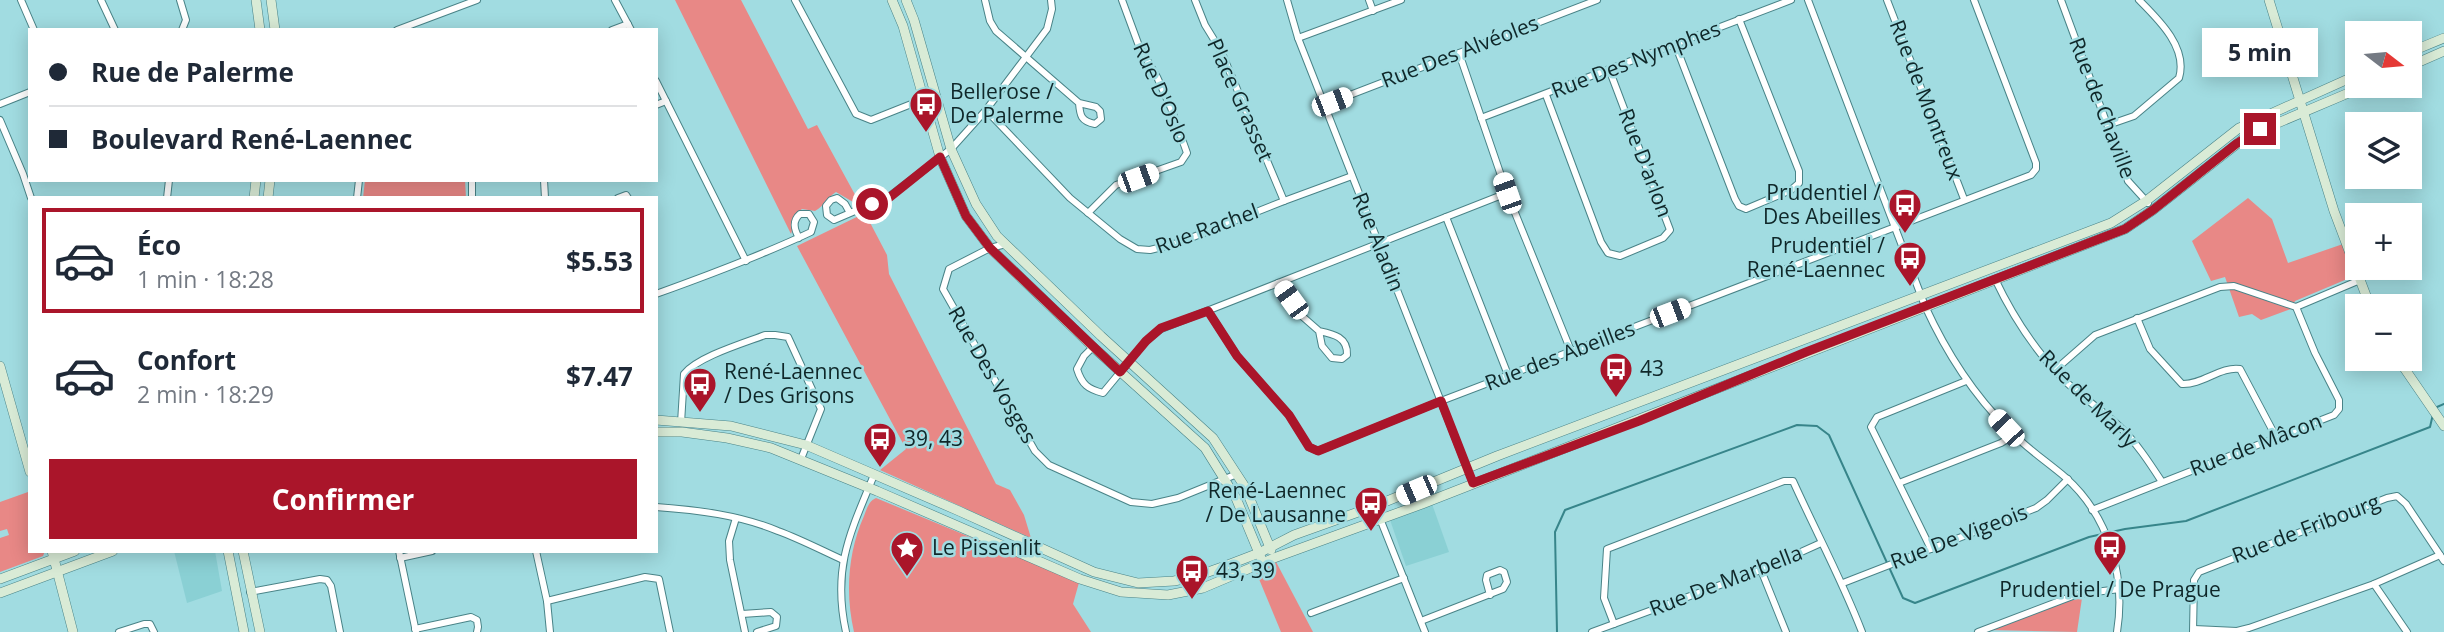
<!DOCTYPE html>
<html lang="fr">
<head>
<meta charset="utf-8">
<style>
	body { margin:0; font-family:"Open Sans",sans-serif; background:#f2f2f3; color:#1f2937; height:100vh; display:flex; flex-direction:column; font-size:26px; white-space:nowrap }
	* { box-sizing:border-box; margin:0 }
	p { font-size:23px; color:#747a83 }
	.icon { flex:none; width:38px; height:38px; fill:none; stroke:currentColor; stroke-width:2; stroke-linecap:round; stroke-linejoin:round }
	.map { position:relative; flex:1; overflow:hidden }
	.panel { position:absolute; left:28px; top:196px; width:630px; height:357px; display:flex; flex-direction:column; background:#fff; border-radius:0px; box-shadow:0 4px 18px #0003 }
	.panel>* { flex:none }
	.banner { position:absolute; left:28px; top:28px; width:630px; height:154px; border-radius:0px; box-shadow:0 4px 18px #0003; display:grid; align-content:center; height:154px; padding:0 21px; background:#fff }
	.needle { width:46px; rotate:106deg }
	.tools { position:absolute; left:2345px; top:21px; display:grid; gap:14px }
	.tools a { display:grid; place-items:center; width:77px; height:77px; border-radius:0px; background:#fff; box-shadow:0 4px 18px #0003; font-size:35px }
	.end { position:absolute; width:32px; height:32px; margin:-16px; border:9px solid #aa152a; background:#fff; box-shadow:0 0 0 4px #fff }
	.from { border-radius:50% }
	.bubble { position:absolute; height:49px; border-radius:0px; background:#fff; box-shadow:0 4px 18px #0003; font-size:23px; font-weight:700; line-height:49px; text-align:center }
	.car { position:absolute; width:21px; height:42px; margin:-21px -10px; border-radius:9px; box-shadow:0 0 5px 2px #0007; background:linear-gradient(#fff 24%,#345 0 40%,#fff 0 76%,#345 0 86%,#fff 0) }
	.banner b { display:flex; align-items:center; gap:24px; height:66px; font-size:26px }
	.banner b+b { border-top:2px solid #e0e1e3 }
	.banner i { width:18px; height:18px; background:#1f2937 }
	ul { padding:12px 0 0; list-style:none }
	li { display:flex; align-items:center; gap:21px; height:105px; margin:0 14px 10px; padding:0 7px; border:4px solid transparent; border-radius:0px }
	li div { flex:1 }
	li b { display:block; font-size:26px }
	li em { font-style:normal; font-weight:700 }
	li.active { border-color:#aa152a }
	li>.icon { width:63px; height:63px; stroke-width:1.5 }
	.button { display:flex; gap:14px; margin-top:auto; padding:14px 21px }
	.button a { flex:1; height:80px; border-radius:0px; background:#aa152a; color:#fff; font-size:28px; font-weight:700; line-height:80px; text-align:center }
	.map>svg:first-child { display:block }
	.built { fill:#8ad0d4 }
	.green { fill:#e88886 }
	.lines { fill:none; stroke-linecap:round; stroke-linejoin:round }
	.stream { stroke:#37858a; stroke-width:2 }
	.street-casing { stroke:#498387; stroke-width:8 }
	.secondary-casing { stroke:#498387; stroke-width:10 }
	.street { stroke:#fff; stroke-width:6 }
	.secondary { stroke:#d9ebd6; stroke-width:9 }
	.route { stroke:#aa152a; stroke-width:9 }
	.labels { text-anchor:middle; stroke-width:5; stroke-linejoin:round; paint-order:stroke }
	.street-label { font-size:21px; fill:#0f2729; stroke:#a1dce1 }
	.poi-label { font-size:21px; fill:#0f2729; stroke:#a1dce1; text-anchor:start }
</style>
</head>
<body>
<div class="map">
<svg width="2444" height="632" viewBox="0 0 2444 632">
	<rect width="100%" height="100%" fill="#a1dce1"/>
	<!-- built -->
	<g class="built">
		<path d="M1431 501 1449 552 1406 566 1389 517Z"/>
		<path d="M174 551H215L222 591 187 603Z"/>
	</g>
	<!-- green -->
	<g class="green">
		<path d="M675 0H741L808 129 817 125 859 202H853L836 192C827 198 824 206 815 211L802 209C791 217 795 223 791 234Z"/>
		<path d="M365 180H465L466 198H363Z"/>
		<path d="M2248 198 2272 219 2288 263 2343 244 2352 277 2295 301 2291 309 2261 320 2252 314 2239 317 2225 277 2211 281 2192 241Z"/>
		<path d="M865 213 887 255 889 274 996 484 1010 490 1024 515 1031 538 880 470 906 449 797 246Z"/>
		<path d="M28 492 30 551H45L43 556 0 572V538L9 535 7 529 0 531V502Z"/>
		<path d="M876 498 982 542 1080 579 1073 604 1091 632H854C845 593 848 552 864 516 867 508 869 501 876 498Z"/>
		<path d="M1274 558 1313 632H1281L1254 567Z"/>
		<path d="M2082 598 2077 632 1988 630 2059 603Z"/>
	</g>
	<g class="lines">
		<!-- stream -->
		<g class="stream">
			<path d="M2437 407 2444 404"/>
			<path d="M1557 632 1555 532 1565 510 1797 425 1817 426 1829 435 1903 598 1915 603 2089 537 2125 529 2186 521 2430 427 2433 414"/>
		</g>
		<defs>
			<g id="street">
				<path d="M21 0 34 30"/>
				<path d="M101 0 115 30"/>
				<path d="M180 0 186 20 182 30"/>
				<path d="M615 0 631 30"/>
				<path d="M795 0 856 114 871 120 934 95"/>
				<path d="M985 0 990 21 996 31 1079 103 1096 107 1100 111 1101 119 1095 124C1081 121 1080 116 1079 103"/>
				<path d="M1195 0 1205 25 1221 51 1284 201"/>
				<path d="M1287 0 1298 38 1473 483"/>
				<path d="M1369 0 1373 11"/>
				<path d="M1808 0 1925 306C1946 352 1972 393 2008 429 2025 447 2046 461 2065 477 2109 516 2126 576 2117 632"/>
				<path d="M1887 0 1964 199"/>
				<path d="M2061 0 2128 181 2148 203"/>
				<path d="M397 30 477 0"/>
				<path d="M612 30 628 24"/>
				<path d="M1298 38 1401 0"/>
				<path d="M1675 44 1735 199 1739 206 1746 209 1791 190 1799 183V171L1739 19"/>
				<path d="M1459 53 1507 193 1571 351"/>
				<path d="M656 81 746 261"/>
				<path d="M1546 95 1601 242 1608 253 1620 256 1663 238 1670 230 1609 69"/>
				<path d="M0 104 30 92"/>
				<path d="M656 105 666 101"/>
				<path d="M1324 105 1597 0"/>
				<path d="M986 110 1070 198 1120 239 1137 249 1150 250 1178 243 1284 201 1352 176"/>
				<path d="M1481 118 1791 0"/>
				<path d="M0 120 23 174 31 198"/>
				<path d="M2108 125 2134 116 2179 78C2188 48 2159 20 2139 0"/>
				<path d="M472 180V198"/>
				<path d="M544 180 545 198"/>
				<path d="M167 198 169 180"/>
				<path d="M357 198 359 180"/>
				<path d="M618 198 626 195 628 198"/>
				<path d="M850 213 845 204 837 198 831 200 826 206 827 215 834 220 890 196 951 149 986 110 1047 29 1052 9 1051 0"/>
				<path d="M1088 213 1116 185 1181 162 1187 153 1171 108 1157 77 1139 46 1122 0"/>
				<path d="M1446 217 1508 375"/>
				<path d="M1006 244 990 248 949 269 943 289 1035 451 1049 465 1131 502 1152 504 1178 498 1237 474"/>
				<path d="M1995 279C2013 317 2035 351 2065 381 2082 397 2102 410 2119 426 2136 442 2149 462 2162 482"/>
				<path d="M1278 283 1303 317 1319 331 1322 346 1332 358 1342 359 1347 355C1348 337 1333 334 1319 331"/>
				<path d="M656 294C709 275 760 256 811 232L814 222 809 214H800C792 221 794 229 799 238"/>
				<path d="M2296 307 2360 280"/>
				<path d="M1208 311 1237 356 1289 415 1309 447 1318 451 1441 401 2031 175 2036 169V163L1974 0"/>
				<path d="M2137 318 2150 349 2182 384C2202 385 2221 366 2240 369L2276 437"/>
				<path d="M1093 347 1084 356 1077 369C1082 385 1088 389 1103 393L1146 341 1161 329 1507 193"/>
				<path d="M2055 370 2095 335 2220 287 2234 286 2296 307 2315 353 2339 400V409L2334 415 2092 510"/>
				<path d="M681 423 684 374C697 357 744 343 765 335H775L788 337 821 409 801 459"/>
				<path d="M1899 483 2001 443 2014 435"/>
				<path d="M1375 506 1425 632"/>
				<path d="M656 507C697 510 740 515 778 531 800 539 821 550 843 560"/>
				<path d="M736 518 729 541 730 560 745 632"/>
				<path d="M1931 549 1871 427 1877 417 1966 381"/>
				<path d="M399 551 416 632"/>
				<path d="M536 551 547 601 550 632"/>
				<path d="M400 558 432 551"/>
				<path d="M1761 570 1786 632"/>
				<path d="M1843 583 2036 508 2047 500 2068 479"/>
				<path d="M2374 584 2407 632"/>
				<path d="M250 592 320 579 327 580 331 586 340 632"/>
				<path d="M547 601 645 577 659 579 670 632"/>
				<path d="M1311 613 1404 578"/>
				<path d="M742 614 771 612 777 617 776 626 757 632"/>
				<path d="M1421 621 1503 589 1507 582 1504 572 1500 570 1487 575 1486 580 1490 595"/>
				<path d="M1614 624 1604 598 1607 549 1784 481H1793C1816 532 1842 580 1862 632"/>
				<path d="M415 629 471 617 477 620 478 627 477 632"/>
				<path d="M2194 629 2237 631 2249 628 2374 584 2440 555"/>
				<path d="M119 632 144 624H150L154 632"/>
				<path d="M846 632C832 568 850 533 874 475"/>
				<path d="M1592 632 1761 570 1821 543"/>
				<path d="M1978 632 2078 594 2120 589"/>
				<path d="M2193 632 2194 580 2199 572 2387 498 2397 496 2406 504 2444 561"/>
			</g>
			<g id="secondary">
				<path d="M256 0 260 30"/>
				<path d="M271 0 275 30"/>
				<path d="M892 0 903 26 940 157 966 216 990 248 1093 347 1205 448 1236 498 1261 558"/>
				<path d="M906 0 914 20 951 149 976 204 997 236 1101 336 1213 438 1245 487 1271 550"/>
				<path d="M2269 0 2334 211 2370 306"/>
				<path d="M2410 52 2444 38"/>
				<path d="M2410 66 2444 51"/>
				<path d="M254 198 256 180"/>
				<path d="M268 198 270 180"/>
				<path d="M2398 359 2444 426"/>
				<path d="M0 366 30 472"/>
				<path d="M656 420 731 426 806 445 959 511 1094 572 1138 583 1174 581 1197 576 1225 566 1259 553 1294 535 1375 506 1497 456 2111 223 2146 201 2239 128 2357 75"/>
				<path d="M656 432H682L727 438 771 448 877 491 1080 579 1121 592 1168 595 1203 588 1274 558 1422 504 2125 229 2153 210 2247 136 2365 86"/>
				<path d="M52 551 73 632"/>
				<path d="M228 551 244 632"/>
				<path d="M243 551 260 632"/>
				<path d="M0 579 75 551"/>
				<path d="M0 593 113 551"/>
			</g>
		</defs>
		<!-- street casing -->
		<use href="#street" class="street-casing"/>
		<!-- secondary casing -->
		<use href="#secondary" class="secondary-casing"/>
		<!-- street -->
		<use href="#street" class="street"/>
		<!-- secondary -->
		<use href="#secondary" class="secondary"/>
	</g>
	<g class="lines">
		<!-- route -->
		<path class="route" d="M872 204 890 197 940 157 966 216 990 248 1120 372 1146 341 1161 328 1208 311 1237 356 1289 415 1309 447 1318 451 1441 401 1473 483 1639 421 1806 352 2125 229 2153 210 2236 144 2260 129"/>
	</g>
	<!-- icons -->
	<defs>
		<symbol id="bus-pin" viewBox="-11 -11 22 30"><path d="M0 17L-7.5 6A9.5 9.5 0 1 1 7.5 6Z" fill="#aa152a" stroke="#a1dce1"/><path d="M-5-6H5V4H4V6H2V4H-2V6H-4V4H-5ZM-3.5-4V0h7V-4ZM-3.5 1.2v1.5H-2V1.2ZM2 1.2v1.5H3.5V1.2Z" fill="#fff"/></symbol>
		<symbol id="sight-pin" viewBox="-11 -11 22 30"><path d="M0 17L-7.5 6A9.5 9.5 0 1 1 7.5 6Z" fill="#aa152a" stroke="#a1dce1"/><path d="M0-6L1.8-2.2L6-1.7L2.9 1.2L3.7 5.4L0 3.3L-3.7 5.4L-2.9 1.2L-6-1.7L-1.8-2.2Z" fill="#fff"/></symbol>
	</defs>
	<g fill-rule="evenodd">
		<use href="#bus-pin" x="907" y="85" width="38" height="52"/>
		<use href="#bus-pin" x="1886" y="186" width="38" height="52"/>
		<use href="#bus-pin" x="1891" y="239" width="38" height="52"/>
		<use href="#bus-pin" x="1597" y="350" width="38" height="52"/>
		<use href="#bus-pin" x="681" y="365" width="38" height="52"/>
		<use href="#bus-pin" x="861" y="420" width="38" height="52"/>
		<use href="#bus-pin" x="1352" y="484" width="38" height="52"/>
		<use href="#bus-pin" x="2091" y="528" width="38" height="52"/>
		<use href="#sight-pin" x="888" y="529" width="38" height="52"/>
		<use href="#bus-pin" x="1173" y="552" width="38" height="52"/>
	</g>
	<g class="labels">
		<!-- street labels -->
		<g class="street-label">
			<text transform="translate(1460 52) rotate(-21)" y="7">Rue Des Alvéoles</text>
			<text transform="translate(1636 60) rotate(-21)" y="7">Rue Des Nymphes</text>
			<text transform="translate(1161 93) rotate(66)" y="7">Rue D'Oslo</text>
			<text transform="translate(1240 100) rotate(66)" y="7">Place Grasset</text>
			<text transform="translate(1926 100) rotate(69)" y="7">Rue de Montreux</text>
			<text transform="translate(2102 108) rotate(69)" y="7">Rue de Chaville</text>
			<text transform="translate(1645 163) rotate(69)" y="7">Rue D'arlon</text>
			<text transform="translate(1207 229) rotate(-20)" y="7">Rue Rachel</text>
			<text transform="translate(1378 242) rotate(68)" y="7">Rue Aladin</text>
			<text transform="translate(1560 356) rotate(-21)" y="7">Rue des Abeilles</text>
			<text transform="translate(992 375) rotate(60)" y="7">Rue Des Vosges</text>
			<text transform="translate(2088 399) rotate(45)" y="7">Rue de Marly</text>
			<text transform="translate(2256 445) rotate(-21)" y="7">Rue de Mâcon</text>
			<text transform="translate(2306 529) rotate(-21)" y="7">Rue de Fribourg</text>
			<text transform="translate(1959 537) rotate(-21)" y="7">Rue De Vigeois</text>
			<text transform="translate(1726 581) rotate(-21)" y="7">Rue De Marbella</text>
		</g>
		<!-- poi labels -->
		<g class="poi-label">
			<text x="950" y="99">Bellerose /<tspan x="950" dy="24">De Palerme</tspan></text>
			<text x="1881" y="200" text-anchor="end">Prudentiel /<tspan x="1881" dy="24">Des Abeilles</tspan></text>
			<text x="1885" y="253" text-anchor="end">Prudentiel /<tspan x="1885" dy="24">René-Laennec</tspan></text>
			<text x="1640" y="376">43</text>
			<text x="724" y="379">René-Laennec<tspan x="724" dy="24">/ Des Grisons</tspan></text>
			<text x="904" y="446">39, 43</text>
			<text x="1346" y="498" text-anchor="end">René-Laennec<tspan x="1346" dy="24">/ De Lausanne</tspan></text>
			<text x="932" y="555">Le Pissenlit</text>
			<text x="1216" y="578">43, 39</text>
			<text x="2110" y="597" text-anchor="middle">Prudentiel / De Prague</text>
		</g>
	</g>
</svg>
<div class="tools">
<a><svg class="needle" viewBox="-14 -14 28 28"><path d="M0-13l5 13h-10z" fill="#e53935"/><path d="M0 13l5-13h-10z" fill="#747a83"/></svg></a>
<a><svg class="icon" aria-label="layers" viewBox="0 0 24 24"><path d="M12 4l9 5-9 5-9-5zM3 14l9 5 9-5"/></svg></a>
<a>+</a>
<a>−</a>
</div>
<i class="end from" style="left:872px;top:204px"></i>
<i class="end" style="left:2260px;top:129px"></i>
<div class="bubble" style="left:2202px;top:28px;width:116px">5 min</div>
<i class="car" style="left:1332px;top:102px;rotate:69deg"></i>
<i class="car" style="left:1138px;top:178px;rotate:70deg"></i>
<i class="car" style="left:1507px;top:193px;rotate:341deg"></i>
<i class="car" style="left:1291px;top:300px;rotate:324deg"></i>
<i class="car" style="left:1670px;top:313px;rotate:69deg"></i>
<i class="car" style="left:2006px;top:428px;rotate:317deg"></i>
<i class="car" style="left:1416px;top:490px;rotate:247deg"></i>
<div class="banner">
<b><i class="from"></i>Rue de Palerme</b>
<b><i></i>Boulevard René-Laennec</b>
</div>
<section class="panel">
<ul>
<li class="active"><svg class="icon" aria-label="car" viewBox="0 0 24 24"><path d="M5 17H2v-5l4-1 3-4h7l3 4 3 1v5h-3M9 17h6M6 11h13"/><circle cx="7" cy="17" r="2"/><circle cx="17" cy="17" r="2"/></svg><div><b>Éco</b><p>1 min · 18:28</p></div><em>$5.53</em></li>
<li><svg class="icon" aria-label="car" viewBox="0 0 24 24"><path d="M5 17H2v-5l4-1 3-4h7l3 4 3 1v5h-3M9 17h6M6 11h13"/><circle cx="7" cy="17" r="2"/><circle cx="17" cy="17" r="2"/></svg><div><b>Confort</b><p>2 min · 18:29</p></div><em>$7.47</em></li>
</ul>
<div class="button"><a>Confirmer</a></div>
</section>
</div>
</body>
</html>
